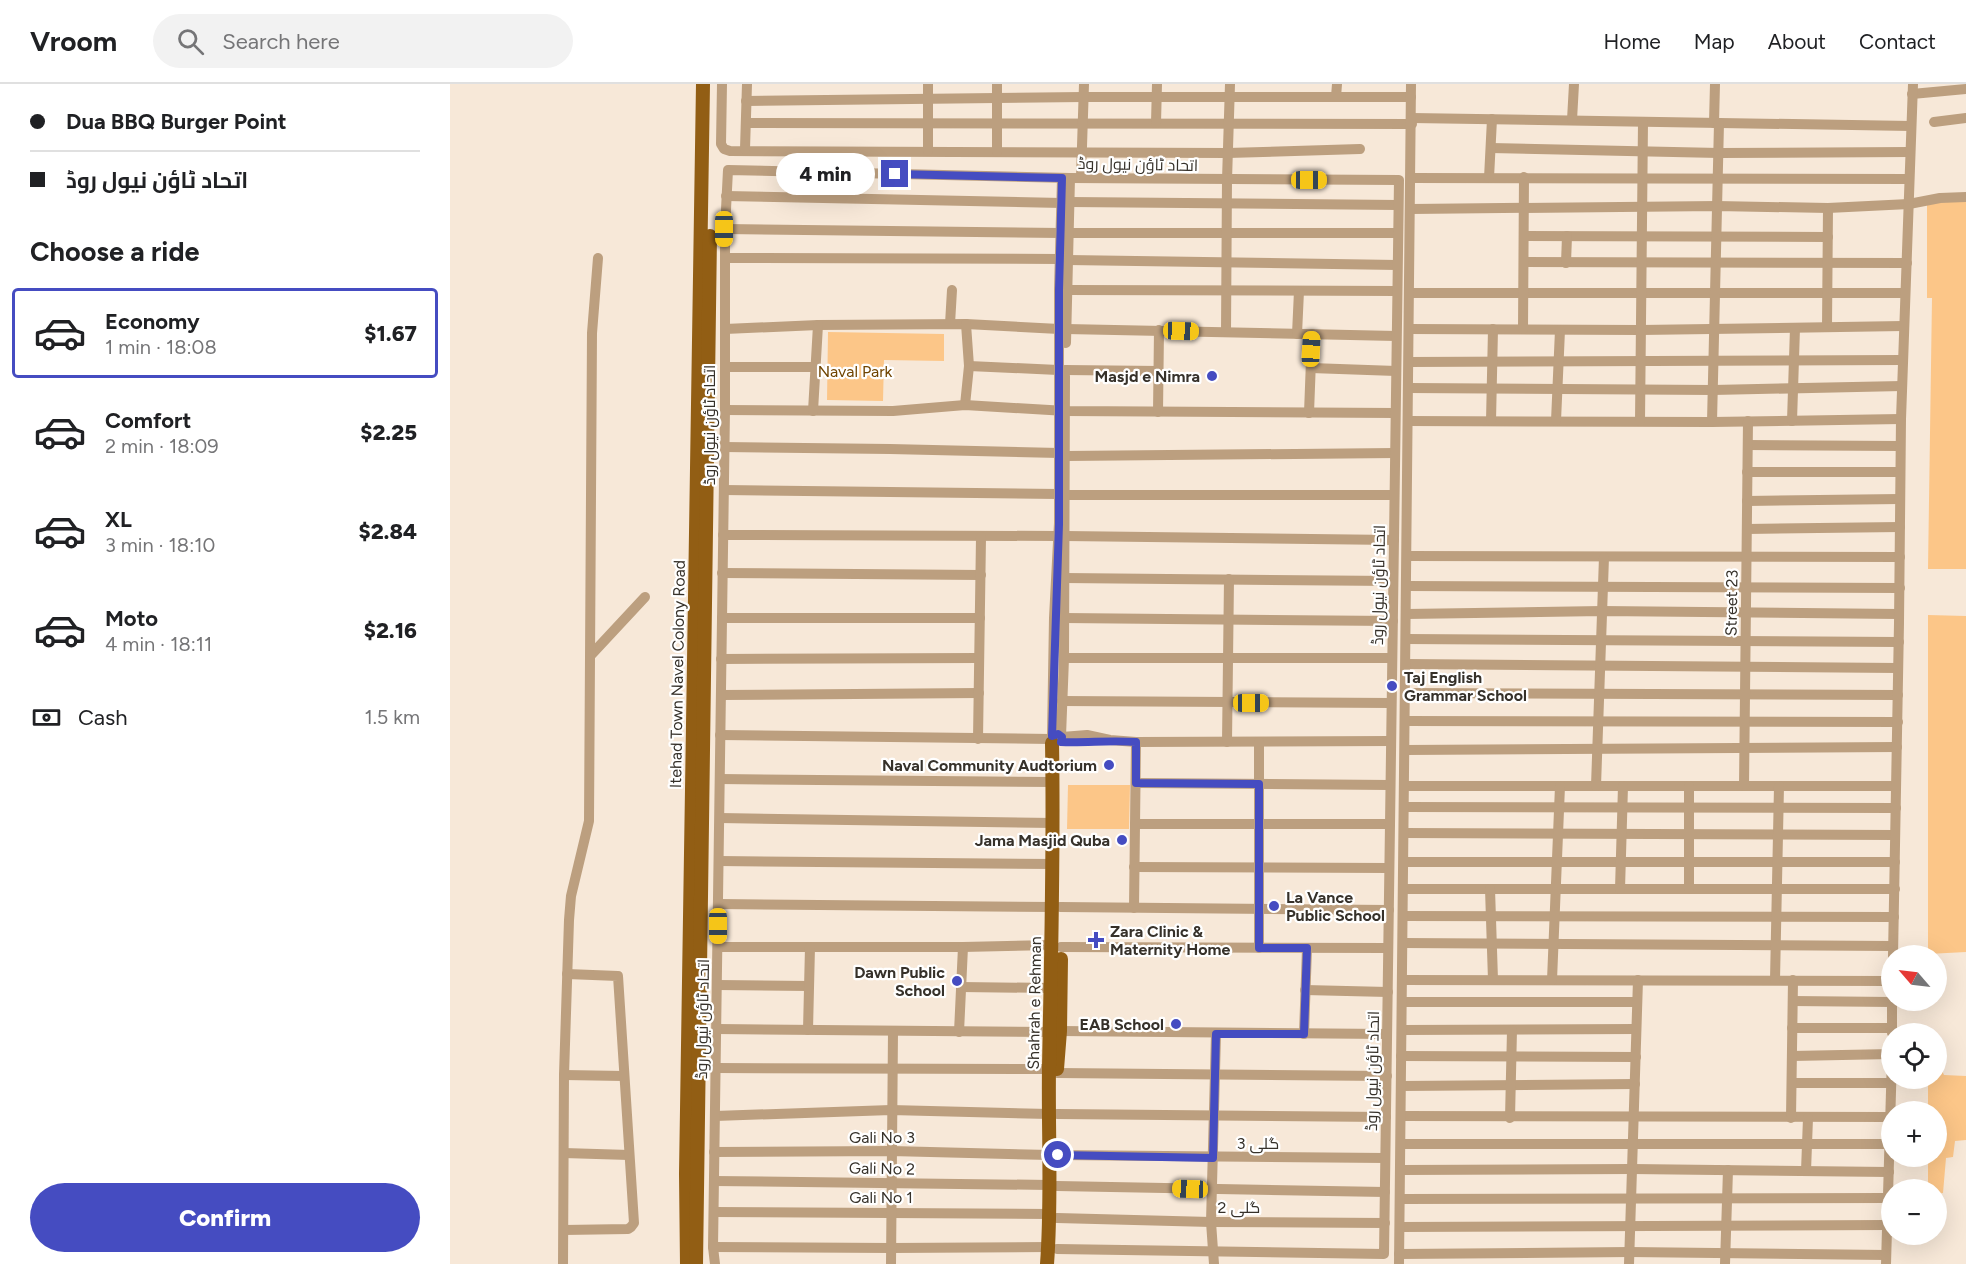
<!DOCTYPE html>
<html lang="en">
<head>
<meta charset="utf-8">
<style>
	body { margin:0; font-family:Figtree,Cairo,sans-serif; background:#f2f2f2; color:#202124; height:100vh; display:flex; flex-direction:column; font-size:22px; white-space:nowrap }
	* { box-sizing:border-box; margin:0 }
	p { font-size:20px; color:#757577 }
	.icon { flex:none; width:33px; height:33px; fill:none; stroke:currentColor; stroke-width:2; stroke-linecap:round; stroke-linejoin:round }
	.map { position:relative; flex:1; overflow:hidden }
	.panel { display:flex; flex-direction:column; background:#fff; width:450px }
	.panel>* { flex:none }
	.banner { display:grid; align-content:center; height:132px; padding:0 30px; background:#fff }
	.needle { width:39px; rotate:298deg }
	.tools { position:absolute; left:1431px; top:861px; display:grid; gap:12px }
	.tools a { display:grid; place-items:center; width:66px; height:66px; border-radius:50%; background:#fff; box-shadow:0 6px 24px #0002; font-size:30px }
	.end { position:absolute; width:27px; height:27px; margin:-14px; border:8px solid #454cc1; background:#fff; box-shadow:0 0 0 3px #fff }
	.from { border-radius:50% }
	.bubble { position:absolute; height:42px; border-radius:21px; background:#fff; box-shadow:0 6px 24px #0002; font-size:20px; font-weight:800; line-height:42px; text-align:center }
	.car { position:absolute; width:18px; height:36px; margin:-18px -9px; border-radius:8px; box-shadow:0 0 4px 2px #0007; background:linear-gradient(#f5c518 24%,#345 0 40%,#f5c518 0 76%,#345 0 86%,#f5c518 0) }
	.banner b { display:flex; align-items:center; gap:21px; height:57px; font-size:22px }
	.banner b+b { border-top:2px solid #e0e0e0 }
	.banner i { width:15px; height:15px; background:#202124 }
	ul { padding:0; list-style:none }
	li { display:flex; align-items:center; gap:18px; height:90px; margin:0 12px 9px; padding:0 18px; border:3px solid transparent; border-radius:6px }
	li div { flex:1 }
	li b { display:block; font-size:22px }
	li em { font-style:normal; font-weight:800 }
	li.on { border-color:#454cc1 }
	li>.icon { width:54px; height:54px; stroke-width:1.5 }
	h2 { padding:0 30px; font-size:27px; line-height:72px }
	.pay { display:flex; align-items:center; gap:15px; height:66px; padding:0 30px; font-size:22px }
	.pay p { margin-inline-start:auto }
	.primary-button { display:flex; gap:12px; margin-top:auto; padding:12px 30px }
	.primary-button a { flex:1; height:69px; border-radius:36px; background:#454cc1; color:#fff; font-size:24px; font-weight:800; line-height:69px; text-align:center }
	header { display:flex; align-items:center; gap:36px; box-sizing:border-box; height:84px; padding:0 30px; background:#fff; border-bottom:2px solid #e0e0e0 }
	header strong { font-size:28px }
	nav { display:flex; gap:33px; margin-inline-start:auto; font-size:21px }
	.search { width:420px; height:54px; background:#f2f2f2; display:flex; align-items:center; gap:15px; box-sizing:border-box; padding:0 21px; border-radius:33px; color:#757577; font-size:22px }
	main { display:flex; flex:1; min-height:0 }
	.map>svg:first-child { display:block }
	.green { fill:#fcc688 }
	.lines { fill:none; stroke-linecap:round; stroke-linejoin:round }
	.minor { stroke:#bc9f7f; stroke-width:10 }
	.major { stroke:#925e14; stroke-width:14 }
	.route { stroke:#454cc1; stroke-width:8 }
	.poi-dot { fill:#454cc1; stroke:#fff; stroke-width:2 }
	.labels { text-anchor:middle; stroke-width:4.5; stroke-linejoin:round; paint-order:stroke }
	.street-label { font-size:16px; fill:#36312a; stroke:#fff }
	.park-label { font-size:16px; fill:#704400; stroke:#fff }
	.poi-label { font-size:16px; font-weight:bold; fill:#36312a; stroke:#fff; text-anchor:end }
</style>
</head>
<body>
<header>
<strong>Vroom</strong>
<div class="search"><svg class="icon" aria-label="search" viewBox="0 0 24 24"><circle cx="10" cy="10" r="6"/><path d="M15 15l6 6"/></svg>Search here</div>
<nav><a>Home</a><a>Map</a><a>About</a><a>Contact</a></nav>
</header>
<main>
<section class="panel">
<div class="banner">
<b><i class="from"></i>Dua BBQ Burger Point</b>
<b><i></i>اتحاد ٹاؤن نیول روڈ</b>
</div>
<h2>Choose a ride</h2>
<ul>
<li class="on"><svg class="icon" aria-label="car" viewBox="0 0 24 24"><path d="M5 17H2v-5l4-1 3-4h7l3 4 3 1v5h-3M9 17h6M6 11h13"/><circle cx="7" cy="17" r="2"/><circle cx="17" cy="17" r="2"/></svg><div><b>Economy</b><p>1 min · 18:08</p></div><em>$1.67</em></li>
<li><svg class="icon" aria-label="car" viewBox="0 0 24 24"><path d="M5 17H2v-5l4-1 3-4h7l3 4 3 1v5h-3M9 17h6M6 11h13"/><circle cx="7" cy="17" r="2"/><circle cx="17" cy="17" r="2"/></svg><div><b>Comfort</b><p>2 min · 18:09</p></div><em>$2.25</em></li>
<li><svg class="icon" aria-label="car" viewBox="0 0 24 24"><path d="M5 17H2v-5l4-1 3-4h7l3 4 3 1v5h-3M9 17h6M6 11h13"/><circle cx="7" cy="17" r="2"/><circle cx="17" cy="17" r="2"/></svg><div><b>XL</b><p>3 min · 18:10</p></div><em>$2.84</em></li>
<li><svg class="icon" aria-label="car" viewBox="0 0 24 24"><path d="M5 17H2v-5l4-1 3-4h7l3 4 3 1v5h-3M9 17h6M6 11h13"/><circle cx="7" cy="17" r="2"/><circle cx="17" cy="17" r="2"/></svg><div><b>Moto</b><p>4 min · 18:11</p></div><em>$2.16</em></li>
</ul>
<div class="pay"><svg class="icon" aria-label="cash" viewBox="0 0 24 24"><path d="M3 7h18v10H3z"/><circle cx="12" cy="12" r="2"/></svg>Cash<p>1.5 km</p></div>
<div class="primary-button"><a>Confirm</a></div>
</section>
<div class="map">
<svg width="1516" height="1180" viewBox="0 0 1516 1180">
	<rect width="100%" height="100%" fill="#f7e8d8"/>
	<!-- green -->
	<g class="green">
		<path d="M1516 117V485H1478L1482 214H1477V119Z"/>
		<path d="M378 248 494 250V277L434 276 433 317 377 316Z"/>
		<path d="M1478 531 1516 532V868L1478 870Z"/>
		<path d="M618 701H680L679 745H617Z"/>
		<path d="M1487 976 1494 991 1516 992V1056L1505 1057 1503 1073 1496 1074 1493 1109 1487 1110 1486 1106 1478 1105V1073L1486 1072V1028L1478 1027V995L1486 994Z"/>
	</g>
	<g class="lines">
		<!-- minor -->
		<g class="minor">
			<path d="M272 0 271 60 274 65 280 67 778 69 910 65"/>
			<path d="M1462 10 1516 5"/>
			<path d="M886 13 887 0"/>
			<path d="M296 17 633 13H961"/>
			<path d="M962 34 1461 42"/>
			<path d="M1122 36 1124 0"/>
			<path d="M1484 38 1516 34"/>
			<path d="M296 39 962 40"/>
			<path d="M706 39 707 0"/>
			<path d="M1264 39 1265 0"/>
			<path d="M1041 64 1269 69 1460 68"/>
			<path d="M295 65 297 0"/>
			<path d="M478 67V0"/>
			<path d="M547 68V0"/>
			<path d="M631 93 634 0"/>
			<path d="M961 94 1459 95"/>
			<path d="M1039 94 1042 35"/>
			<path d="M276 112 612 119"/>
			<path d="M620 118 948 121"/>
			<path d="M961 125 1267 122 1378 124 1459 120 1490 114 1516 113"/>
			<path d="M275 145 610 149"/>
			<path d="M618 149H948"/>
			<path d="M1074 152 1378 153"/>
			<path d="M275 174 610 175"/>
			<path d="M618 176 947 181"/>
			<path d="M1074 178 1457 179"/>
			<path d="M1116 179 1117 152"/>
			<path d="M617 206 947 207"/>
			<path d="M960 209H1455"/>
			<path d="M500 240 502 206"/>
			<path d="M1377 243 1378 124"/>
			<path d="M275 245 368 241 516 240 609 245"/>
			<path d="M616 245 946 252"/>
			<path d="M959 245 1191 246 1453 242"/>
			<path d="M1073 245 1074 93"/>
			<path d="M776 248 777 96 780 0"/>
			<path d="M847 250 849 207"/>
			<path d="M616 259 620 94"/>
			<path d="M959 278 1453 276"/>
			<path d="M519 282 608 286"/>
			<path d="M275 283H366"/>
			<path d="M861 284 946 287"/>
			<path d="M615 286 709 287"/>
			<path d="M959 304 1263 306 1452 302"/>
			<path d="M515 321 519 282 516 240"/>
			<path d="M275 326 443 327 515 321 616 327 945 329"/>
			<path d="M363 327 368 241"/>
			<path d="M708 328 709 246"/>
			<path d="M859 329 862 250"/>
			<path d="M958 337 1262 338 1451 335"/>
			<path d="M1041 337 1043 245"/>
			<path d="M1106 337 1110 246"/>
			<path d="M1190 337 1193 38"/>
			<path d="M1342 337 1345 244"/>
			<path d="M1262 338 1269 39"/>
			<path d="M1298 361 1450 362"/>
			<path d="M274 363 440 365 609 369"/>
			<path d="M616 372 945 369"/>
			<path d="M1297 388H1450"/>
			<path d="M274 406 608 410"/>
			<path d="M616 411H944"/>
			<path d="M1297 417 1450 415"/>
			<path d="M1297 445 1450 443"/>
			<path d="M273 451 608 452"/>
			<path d="M615 452 944 456"/>
			<path d="M957 472 1450 473"/>
			<path d="M272 489 531 491"/>
			<path d="M614 494 943 497"/>
			<path d="M957 502 1450 504"/>
			<path d="M956 530 1152 527 1449 530"/>
			<path d="M272 534H530"/>
			<path d="M614 534 943 537"/>
			<path d="M956 555 1449 558"/>
			<path d="M141 571 195 513"/>
			<path d="M614 574H942"/>
			<path d="M271 575 529 574"/>
			<path d="M956 580 1448 584"/>
			<path d="M955 609 1448 611"/>
			<path d="M271 611 529 609"/>
			<path d="M612 617 941 619"/>
			<path d="M955 637 1448 638"/>
			<path d="M270 651 601 655"/>
			<path d="M602 652 604 534 609 439V206L612 94"/>
			<path d="M611 652 614 574 615 292"/>
			<path d="M612 653 637 651 660 656 686 658 941 657"/>
			<path d="M528 655 531 453"/>
			<path d="M777 658 779 495"/>
			<path d="M809 658V864"/>
			<path d="M955 666 1447 663"/>
			<path d="M270 695 603 698"/>
			<path d="M686 699 940 701"/>
			<path d="M954 702H1446"/>
			<path d="M1146 702 1154 473"/>
			<path d="M1294 702 1298 337"/>
			<path d="M954 723 1446 724"/>
			<path d="M270 734 603 739"/>
			<path d="M685 740H940"/>
			<path d="M954 749 1445 751"/>
			<path d="M269 777 603 780"/>
			<path d="M954 778H1445"/>
			<path d="M684 783 939 784"/>
			<path d="M953 805H1445"/>
			<path d="M1040 805 1043 896"/>
			<path d="M1170 805 1173 702"/>
			<path d="M1239 805V702"/>
			<path d="M269 820 603 823"/>
			<path d="M610 823 939 826"/>
			<path d="M684 824 686 658"/>
			<path d="M953 832 1444 833"/>
			<path d="M953 859 1443 862"/>
			<path d="M268 863H513L602 861"/>
			<path d="M611 863 938 864"/>
			<path d="M1443 872 1449 539 1451 335 1463 0"/>
			<path d="M952 896 1442 897"/>
			<path d="M1102 896 1110 702"/>
			<path d="M1325 896 1329 702"/>
			<path d="M268 901 359 902"/>
			<path d="M511 903 601 904"/>
			<path d="M855 906 938 908"/>
			<path d="M1343 917 1442 918"/>
			<path d="M952 918H1187"/>
			<path d="M1342 944H1442"/>
			<path d="M267 945 600 948"/>
			<path d="M358 946 360 863"/>
			<path d="M952 946 1186 945"/>
			<path d="M610 947 937 950"/>
			<path d="M509 948 513 863"/>
			<path d="M1442 949V916"/>
			<path d="M854 950 857 864"/>
			<path d="M951 972 1186 973"/>
			<path d="M1342 972 1442 970"/>
			<path d="M266 984 599 985"/>
			<path d="M607 989 937 992"/>
			<path d="M114 991 174 992"/>
			<path d="M1342 999H1441"/>
			<path d="M951 1002 1185 1000"/>
			<path d="M607 1030 936 1033"/>
			<path d="M265 1032 441 1026 599 1030"/>
			<path d="M951 1032 1440 1033"/>
			<path d="M1060 1034 1062 946"/>
			<path d="M1341 1034 1343 896"/>
			<path d="M951 1060H1439"/>
			<path d="M264 1068 441 1067 600 1071"/>
			<path d="M114 1069 179 1071"/>
			<path d="M608 1071 935 1074"/>
			<path d="M951 1086 1182 1085 1439 1088"/>
			<path d="M1356 1087 1358 1034"/>
			<path d="M264 1097 599 1101"/>
			<path d="M607 1102 935 1108"/>
			<path d="M950 1115 1438 1114"/>
			<path d="M264 1128 598 1130"/>
			<path d="M607 1134 761 1138 935 1139"/>
			<path d="M950 1143 1437 1141"/>
			<path d="M114 1146 178 1145 181 1143 184 1139 168 892 117 890"/>
			<path d="M263 1163 441 1164 599 1163"/>
			<path d="M949 1170 1180 1168 1436 1171"/>
			<path d="M113 1180 114 991 119 836 121 812 139 737 142 249 148 174"/>
			<path d="M265 1180 263 1163 275 326V145L278 86 620 94 949 96 934 1170 607 1165"/>
			<path d="M441 1180 443 947"/>
			<path d="M764 1180 761 1138 766 950"/>
			<path d="M949 1180 961 0"/>
			<path d="M1179 1180 1188 896"/>
			<path d="M1275 1180 1278 1086"/>
			<path d="M1436 1180 1442 973"/>
		</g>
		<!-- major -->
		<g class="major">
			<path d="M607 985 610 947 611 875"/>
			<path d="M237 1180 236 1090 253 0"/>
			<path d="M246 1180 260 152"/>
			<path d="M597 1180C602 1115 598 1049 599 983 601 875 604 767 602 659"/>
		</g>
	</g>
	<g class="lines">
		<!-- route -->
		<path class="route" d="M445 90 612 94 609 206V440L602 652 608 650 612 653 611 658C637 659 661 656 686 658V699L809 700V864H857L854 950H766L763 1074 608 1071"/>
	</g>
	<!-- markers -->
	<g class="poi-dot">
		<circle cx="762" cy="292" r="6"/>
		<circle cx="942" cy="602" r="6"/>
		<circle cx="659" cy="681" r="6"/>
		<circle cx="672" cy="756" r="6"/>
		<circle cx="824" cy="822" r="6"/>
		<path d="M643 847h6v6h6v6h-6v6h-6v-6h-6v-6h6z"/>
		<circle cx="507" cy="897" r="6"/>
		<circle cx="726" cy="940" r="6"/>
	</g>
	<g class="labels">
		<!-- street labels -->
		<g class="street-label">
			<text transform="translate(688 80) rotate(1)" y="6">اتحاد ٹاؤن نیول روڈ</text>
			<text transform="translate(259 341) rotate(-90)" y="6">اتحاد ٹاؤن نیول روڈ</text>
			<text transform="translate(928 501) rotate(-89)" y="6">اتحاد ٹاؤن نیول روڈ</text>
			<text transform="translate(1281 519) rotate(-89)" y="6">Street 23</text>
			<text transform="translate(227 590) rotate(-89)" y="6">Itehad Town Navel Colony Road</text>
			<text transform="translate(584 919) rotate(-89)" y="6">Shahrah e Rehman</text>
			<text transform="translate(252 935) rotate(-89)" y="6">اتحاد ٹاؤن نیول روڈ</text>
			<text transform="translate(922 987) rotate(-89)" y="6">اتحاد ٹاؤن نیول روڈ</text>
			<text x="432" y="1059">Gali No 3</text>
			<text x="808" y="1065">گلی 3</text>
			<text transform="translate(432 1084) rotate(1)" y="6">Gali No 2</text>
			<text x="431" y="1119">Gali No 1</text>
			<text x="789" y="1129">گلی 2</text>
		</g>
		<!-- park labels -->
		<g class="park-label">
			<text x="405" y="293">Naval Park</text>
		</g>
		<!-- poi labels -->
		<g class="poi-label">
			<text x="750" y="298">Masjd e Nimra</text>
			<text x="954" y="599" text-anchor="start">Taj English<tspan x="954" dy="18">Grammar School</tspan></text>
			<text x="647" y="687">Naval Community Audtorium</text>
			<text x="660" y="762">Jama Masjid Quba</text>
			<text x="836" y="819" text-anchor="start">La Vance<tspan x="836" dy="18">Public School</tspan></text>
			<text x="660" y="853" text-anchor="start">Zara Clinic &amp;<tspan x="660" dy="18">Maternity Home</tspan></text>
			<text x="495" y="894">Dawn Public<tspan x="495" dy="18">School</tspan></text>
			<text x="714" y="946">EAB School</text>
		</g>
	</g>
</svg>
<div class="tools">
<a><svg class="needle" viewBox="-14 -14 28 28"><path d="M0-13l5 13h-10z" fill="#e53935"/><path d="M0 13l5-13h-10z" fill="#757577"/></svg></a>
<a><svg class="icon" aria-label="locate" viewBox="0 0 24 24"><circle cx="12" cy="12" r="6"/><path d="M12 2v4M12 18v4M2 12h4M18 12h4"/></svg></a>
<a>+</a>
<a>−</a>
</div>
<i class="end from" style="left:608px;top:1071px"></i>
<i class="end" style="left:445px;top:90px"></i>
<div class="bubble" style="left:326px;top:69px;width:99px">4 min</div>
<i class="car" style="left:859px;top:96px;rotate:90deg"></i>
<i class="car" style="left:274px;top:145px;rotate:180deg"></i>
<i class="car" style="left:731px;top:247px;rotate:92deg"></i>
<i class="car" style="left:861px;top:265px;rotate:3deg"></i>
<i class="car" style="left:801px;top:619px;rotate:90deg"></i>
<i class="car" style="left:268px;top:842px;rotate:180deg"></i>
<i class="car" style="left:740px;top:1105px;rotate:272deg"></i>
</div>
</main>
</body>
</html>
